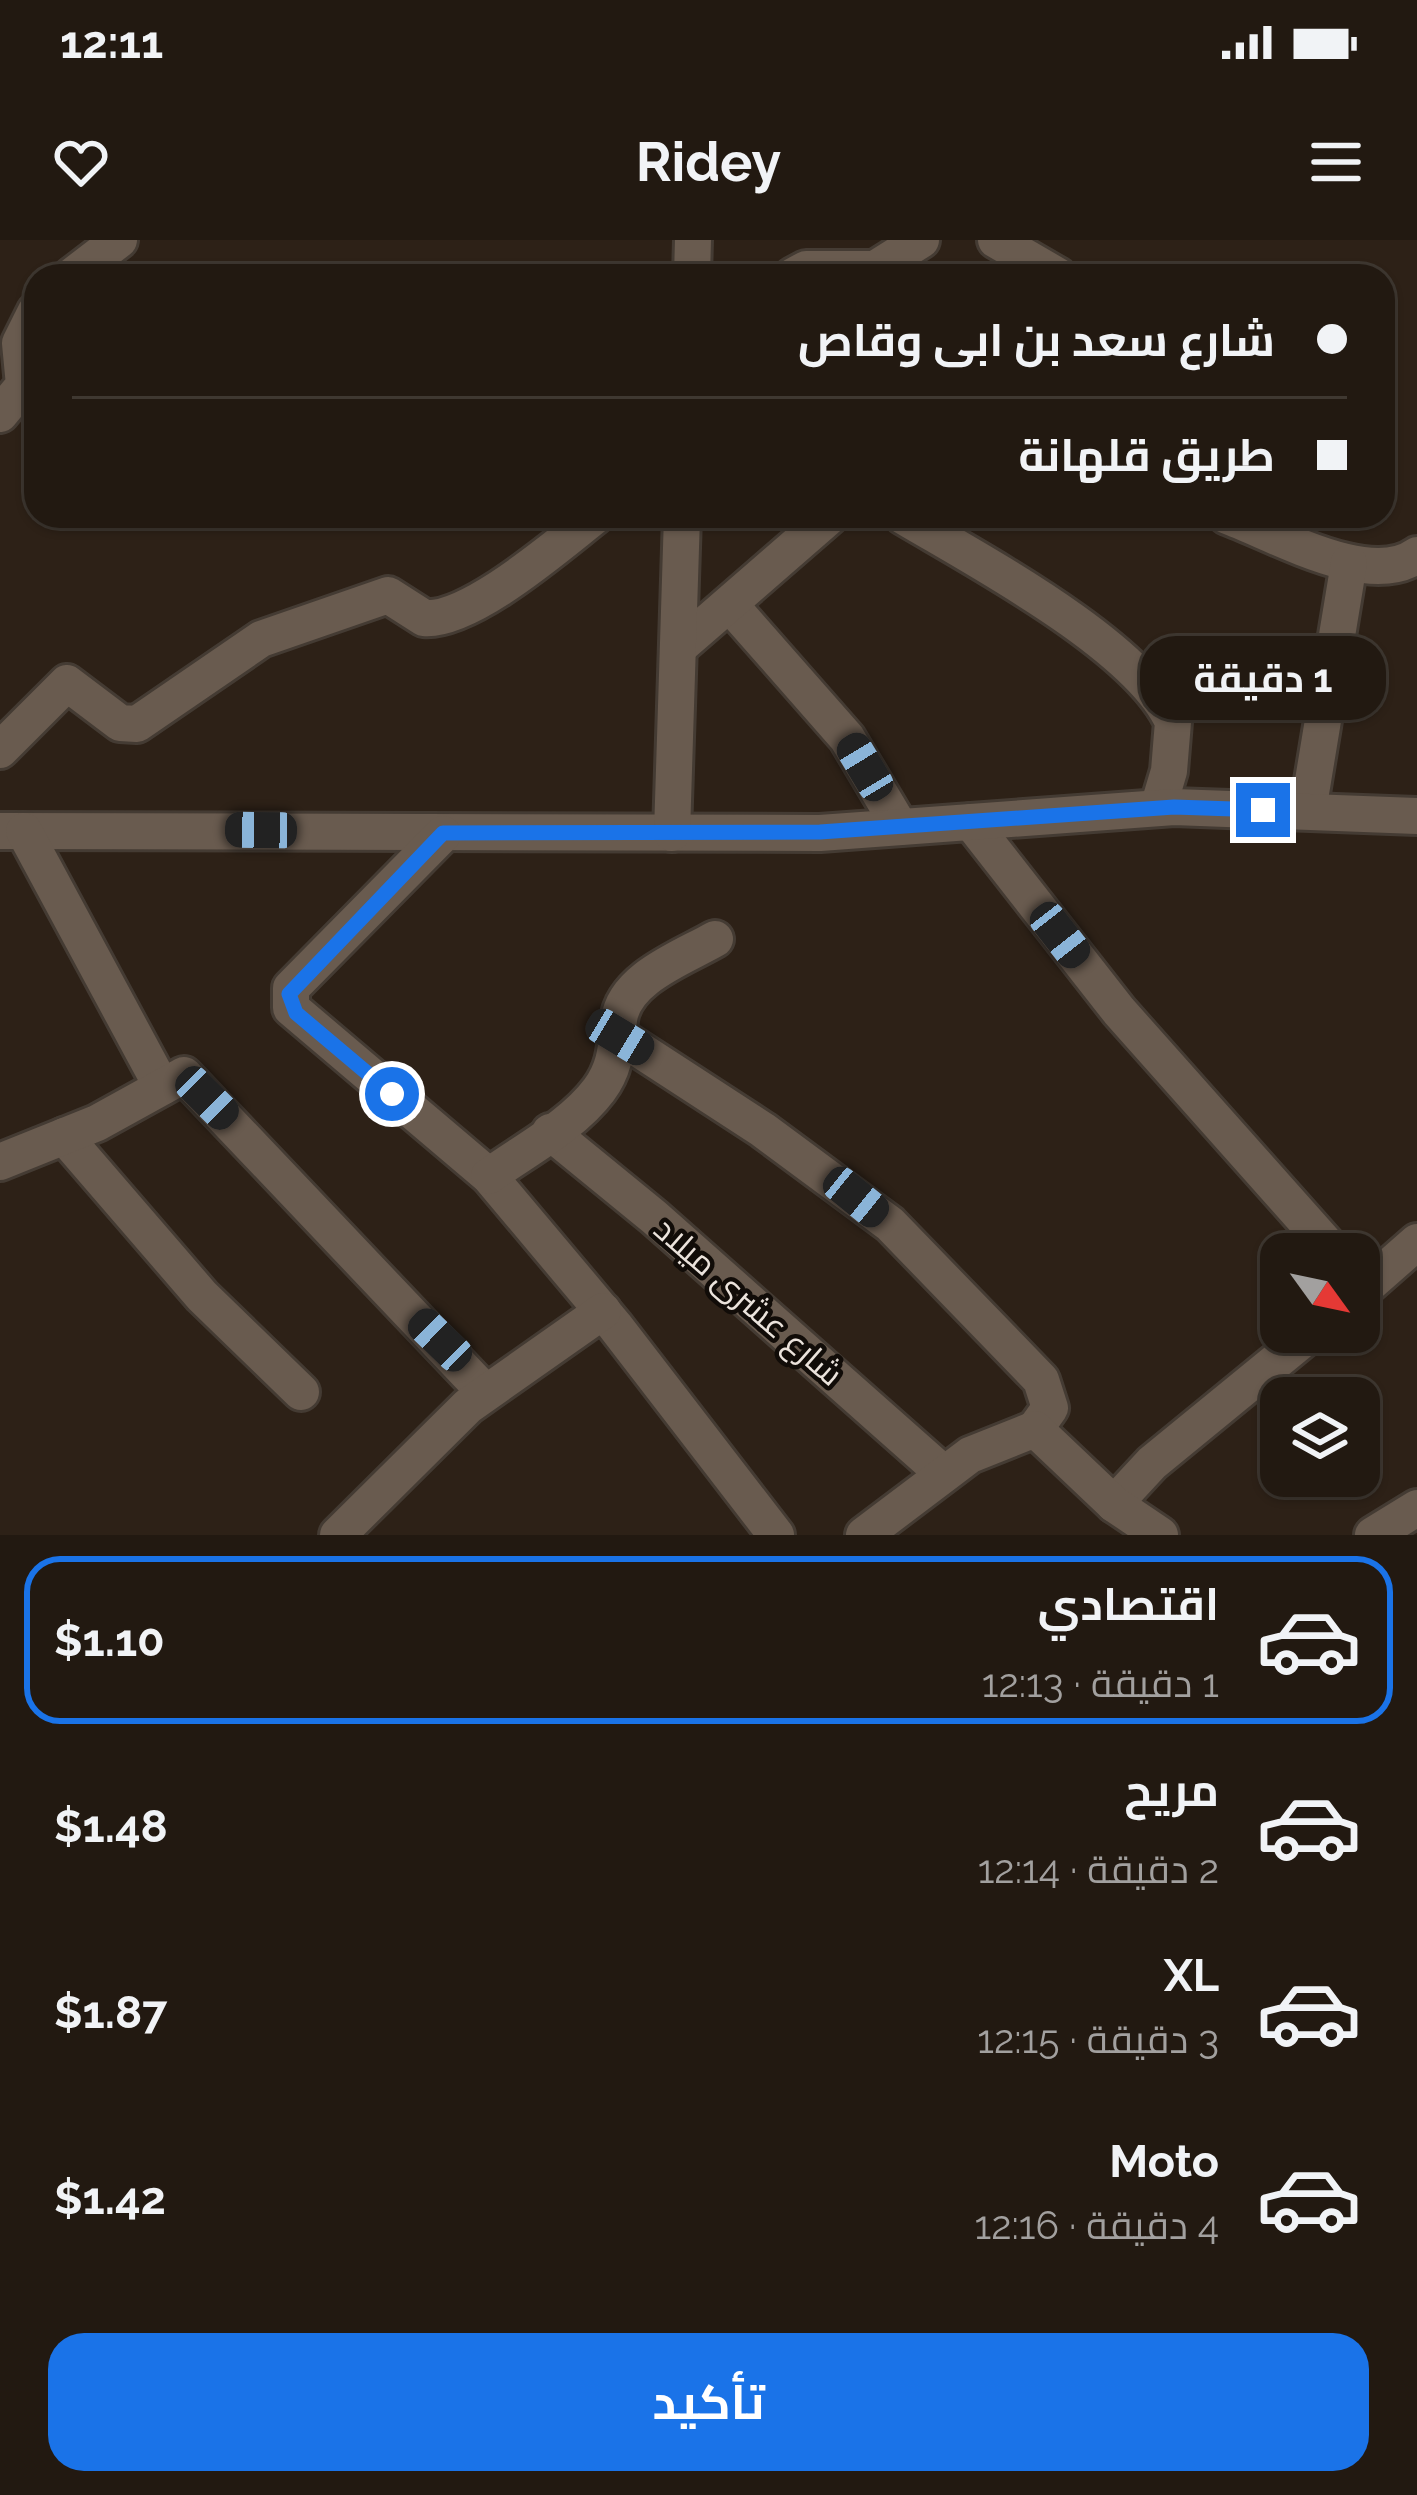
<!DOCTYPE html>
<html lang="ar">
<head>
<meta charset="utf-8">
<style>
	body { margin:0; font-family:Raleway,Cairo,sans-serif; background:#2a221a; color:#f1f3f6; direction:rtl; height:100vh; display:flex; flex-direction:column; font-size:45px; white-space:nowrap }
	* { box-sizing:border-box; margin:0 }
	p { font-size:39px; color:#a2a09f }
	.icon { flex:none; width:66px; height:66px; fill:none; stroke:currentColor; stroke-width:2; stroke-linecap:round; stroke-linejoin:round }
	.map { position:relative; height:1295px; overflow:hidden; direction:ltr }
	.sheet { display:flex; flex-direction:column; background:#221911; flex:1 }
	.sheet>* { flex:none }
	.hud { position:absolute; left:24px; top:24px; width:1371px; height:264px; border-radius:36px; box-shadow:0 3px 9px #0004,0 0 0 3px #3f3831; direction:rtl; display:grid; align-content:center; height:264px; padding:0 48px; background:#221911 }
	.needle { width:78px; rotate:123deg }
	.fabs { position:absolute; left:1260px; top:993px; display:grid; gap:24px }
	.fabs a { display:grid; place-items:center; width:120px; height:120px; border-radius:24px; background:#221911; box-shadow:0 3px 9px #0004,0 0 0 3px #3f3831; font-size:60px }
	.end { position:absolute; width:54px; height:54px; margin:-27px; border:15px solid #1a73e8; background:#fff; box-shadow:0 0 0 6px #fff }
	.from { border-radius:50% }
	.bubble { position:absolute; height:84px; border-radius:36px; background:#221911; box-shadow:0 3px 9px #0004,0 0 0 3px #3f3831; font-size:39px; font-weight:700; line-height:84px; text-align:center; direction:rtl }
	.car { position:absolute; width:36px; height:72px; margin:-36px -18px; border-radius:15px; box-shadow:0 0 9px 3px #0007; background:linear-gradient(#222 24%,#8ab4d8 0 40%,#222 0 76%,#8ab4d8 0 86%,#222 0) }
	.hud b { display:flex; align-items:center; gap:42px; height:114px; font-size:45px }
	.hud b+b { border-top:3px solid #3f3831 }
	.hud i { width:30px; height:30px; background:#f1f3f6 }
	ul { padding:21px 0 0; list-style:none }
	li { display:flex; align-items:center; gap:36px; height:168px; margin:0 24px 18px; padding:0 24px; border:6px solid transparent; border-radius:36px }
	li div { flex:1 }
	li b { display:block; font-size:45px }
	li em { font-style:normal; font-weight:700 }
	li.selected { border-color:#1a73e8 }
	li>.icon { width:108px; height:108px; stroke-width:1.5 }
	.cta { display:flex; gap:24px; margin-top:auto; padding:24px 48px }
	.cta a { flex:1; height:138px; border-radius:36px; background:#1a73e8; color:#fff; font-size:48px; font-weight:700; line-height:138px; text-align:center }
	.status { display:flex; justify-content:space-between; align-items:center; height:84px; padding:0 60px; background:#221911; direction:ltr }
	.status svg { height:33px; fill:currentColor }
	header { display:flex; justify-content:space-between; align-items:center; height:156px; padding:0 48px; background:#221911; font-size:54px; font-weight:700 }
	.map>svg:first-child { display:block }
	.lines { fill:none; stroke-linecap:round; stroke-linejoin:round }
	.minor-casing { stroke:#443b33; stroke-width:42 }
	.minor { stroke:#695b4f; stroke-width:36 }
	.route { stroke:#1a73e8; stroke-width:15 }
	.labels { text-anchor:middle; stroke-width:9; stroke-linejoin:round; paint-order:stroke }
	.street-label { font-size:33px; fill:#ebe3dc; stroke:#110c08 }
</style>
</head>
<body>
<div class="status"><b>12:11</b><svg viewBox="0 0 49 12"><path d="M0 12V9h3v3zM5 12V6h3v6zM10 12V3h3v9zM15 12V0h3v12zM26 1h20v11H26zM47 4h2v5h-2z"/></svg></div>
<header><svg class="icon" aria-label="menu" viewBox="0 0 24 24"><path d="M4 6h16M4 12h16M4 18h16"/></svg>Ridey<svg class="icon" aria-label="heart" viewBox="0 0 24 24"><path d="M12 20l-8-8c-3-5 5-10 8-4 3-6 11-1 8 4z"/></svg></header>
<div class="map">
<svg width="1417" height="1295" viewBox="0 0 1417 1295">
	<rect width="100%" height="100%" fill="#2d2117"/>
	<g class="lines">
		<defs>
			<g id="minor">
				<path d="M996 0 1058 36"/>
				<path d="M72 36 119 0"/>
				<path d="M692 36 693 0"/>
				<path d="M793 36 806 29H875L921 0"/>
				<path d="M0 174 24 145 20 103 36 71"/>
				<path d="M903 276C977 320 1138 405 1173 482L1169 531 1158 568"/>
				<path d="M1227 276C1278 295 1370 349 1417 315"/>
				<path d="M731 366 847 498 900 587"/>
				<path d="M678 408 830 276"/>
				<path d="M0 510 67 443 120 483 137 484 261 399 388 355 424 378C470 382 559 304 595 276"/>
				<path d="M1308 571 1349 323"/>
				<path d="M971 582 1119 771 1335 1014"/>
				<path d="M0 591 820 593 1174 567 1417 576"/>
				<path d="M24 591 162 847"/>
				<path d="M672 593 682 276"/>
				<path d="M443 594 291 748V768L489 936 615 1086 776 1295"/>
				<path d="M620 797 763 890 890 984 1041 1140 1050 1168 1035 1189"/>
				<path d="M550 892 654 977 944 1234"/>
				<path d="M64 896 202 1056 301 1152"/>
				<path d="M0 922 97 883 184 835 485 1152"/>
				<path d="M489 936C525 910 572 886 599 850 616 827 616 807 619 780 624 738 684 717 715 699"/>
				<path d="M1359 1053 1417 1002"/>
				<path d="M1114 1264 1152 1223 1312 1092"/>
				<path d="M338 1295 468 1166 603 1071"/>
				<path d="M864 1295 970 1215 1035 1189 1114 1264 1160 1295"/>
				<path d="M1373 1295 1417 1268"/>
			</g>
		</defs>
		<!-- minor casing -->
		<use href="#minor" class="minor-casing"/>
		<!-- minor -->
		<use href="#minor" class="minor"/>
	</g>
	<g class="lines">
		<!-- route -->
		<path class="route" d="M392 854 296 773 289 754 443 593 820 592 1174 567 1263 570"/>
	</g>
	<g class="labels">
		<!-- street labels -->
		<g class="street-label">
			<text transform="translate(749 1061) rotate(41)" y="12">شارع عشرى ميلاد</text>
		</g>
	</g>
</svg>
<div class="fabs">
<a><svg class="needle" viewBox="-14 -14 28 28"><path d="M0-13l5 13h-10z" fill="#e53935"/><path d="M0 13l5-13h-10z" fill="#a2a09f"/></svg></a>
<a><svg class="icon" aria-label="layers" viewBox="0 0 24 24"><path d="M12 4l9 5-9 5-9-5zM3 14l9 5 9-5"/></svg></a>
</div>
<i class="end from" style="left:392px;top:854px"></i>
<i class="end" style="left:1263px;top:570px"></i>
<div class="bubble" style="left:1140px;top:396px;width:246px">1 دقيقة</div>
<i class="car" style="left:865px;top:527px;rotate:329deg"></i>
<i class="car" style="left:261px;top:590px;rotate:271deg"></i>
<i class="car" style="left:1060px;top:695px;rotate:142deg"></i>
<i class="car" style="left:620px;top:797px;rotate:121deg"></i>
<i class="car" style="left:207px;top:858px;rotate:135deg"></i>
<i class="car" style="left:856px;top:957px;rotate:129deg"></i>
<i class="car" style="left:440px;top:1100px;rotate:314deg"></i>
<div class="hud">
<b><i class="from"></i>شارع سعد بن ابى وقاص</b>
<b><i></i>طريق قلهانة</b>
</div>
</div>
<section class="sheet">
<ul>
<li class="selected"><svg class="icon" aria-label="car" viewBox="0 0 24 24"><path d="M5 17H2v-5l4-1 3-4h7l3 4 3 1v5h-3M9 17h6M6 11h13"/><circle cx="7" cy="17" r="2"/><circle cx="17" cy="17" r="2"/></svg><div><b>اقتصادي</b><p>1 دقيقة · 12:13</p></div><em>$1.10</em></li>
<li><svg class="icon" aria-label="car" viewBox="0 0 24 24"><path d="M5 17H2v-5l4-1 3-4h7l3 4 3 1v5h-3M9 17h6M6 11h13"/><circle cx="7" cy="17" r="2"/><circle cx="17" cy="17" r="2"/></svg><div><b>مريح</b><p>2 دقيقة · 12:14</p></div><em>$1.48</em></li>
<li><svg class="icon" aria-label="car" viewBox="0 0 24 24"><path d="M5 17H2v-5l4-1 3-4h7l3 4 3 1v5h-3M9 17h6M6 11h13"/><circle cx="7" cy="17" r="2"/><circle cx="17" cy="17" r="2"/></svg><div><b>XL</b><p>3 دقيقة · 12:15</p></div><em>$1.87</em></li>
<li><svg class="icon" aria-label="car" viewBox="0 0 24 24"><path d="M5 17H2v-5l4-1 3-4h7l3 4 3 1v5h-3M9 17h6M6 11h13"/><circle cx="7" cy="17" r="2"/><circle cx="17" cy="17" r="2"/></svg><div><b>Moto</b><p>4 دقيقة · 12:16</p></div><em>$1.42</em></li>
</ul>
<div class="cta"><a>تأكيد</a></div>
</section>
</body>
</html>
